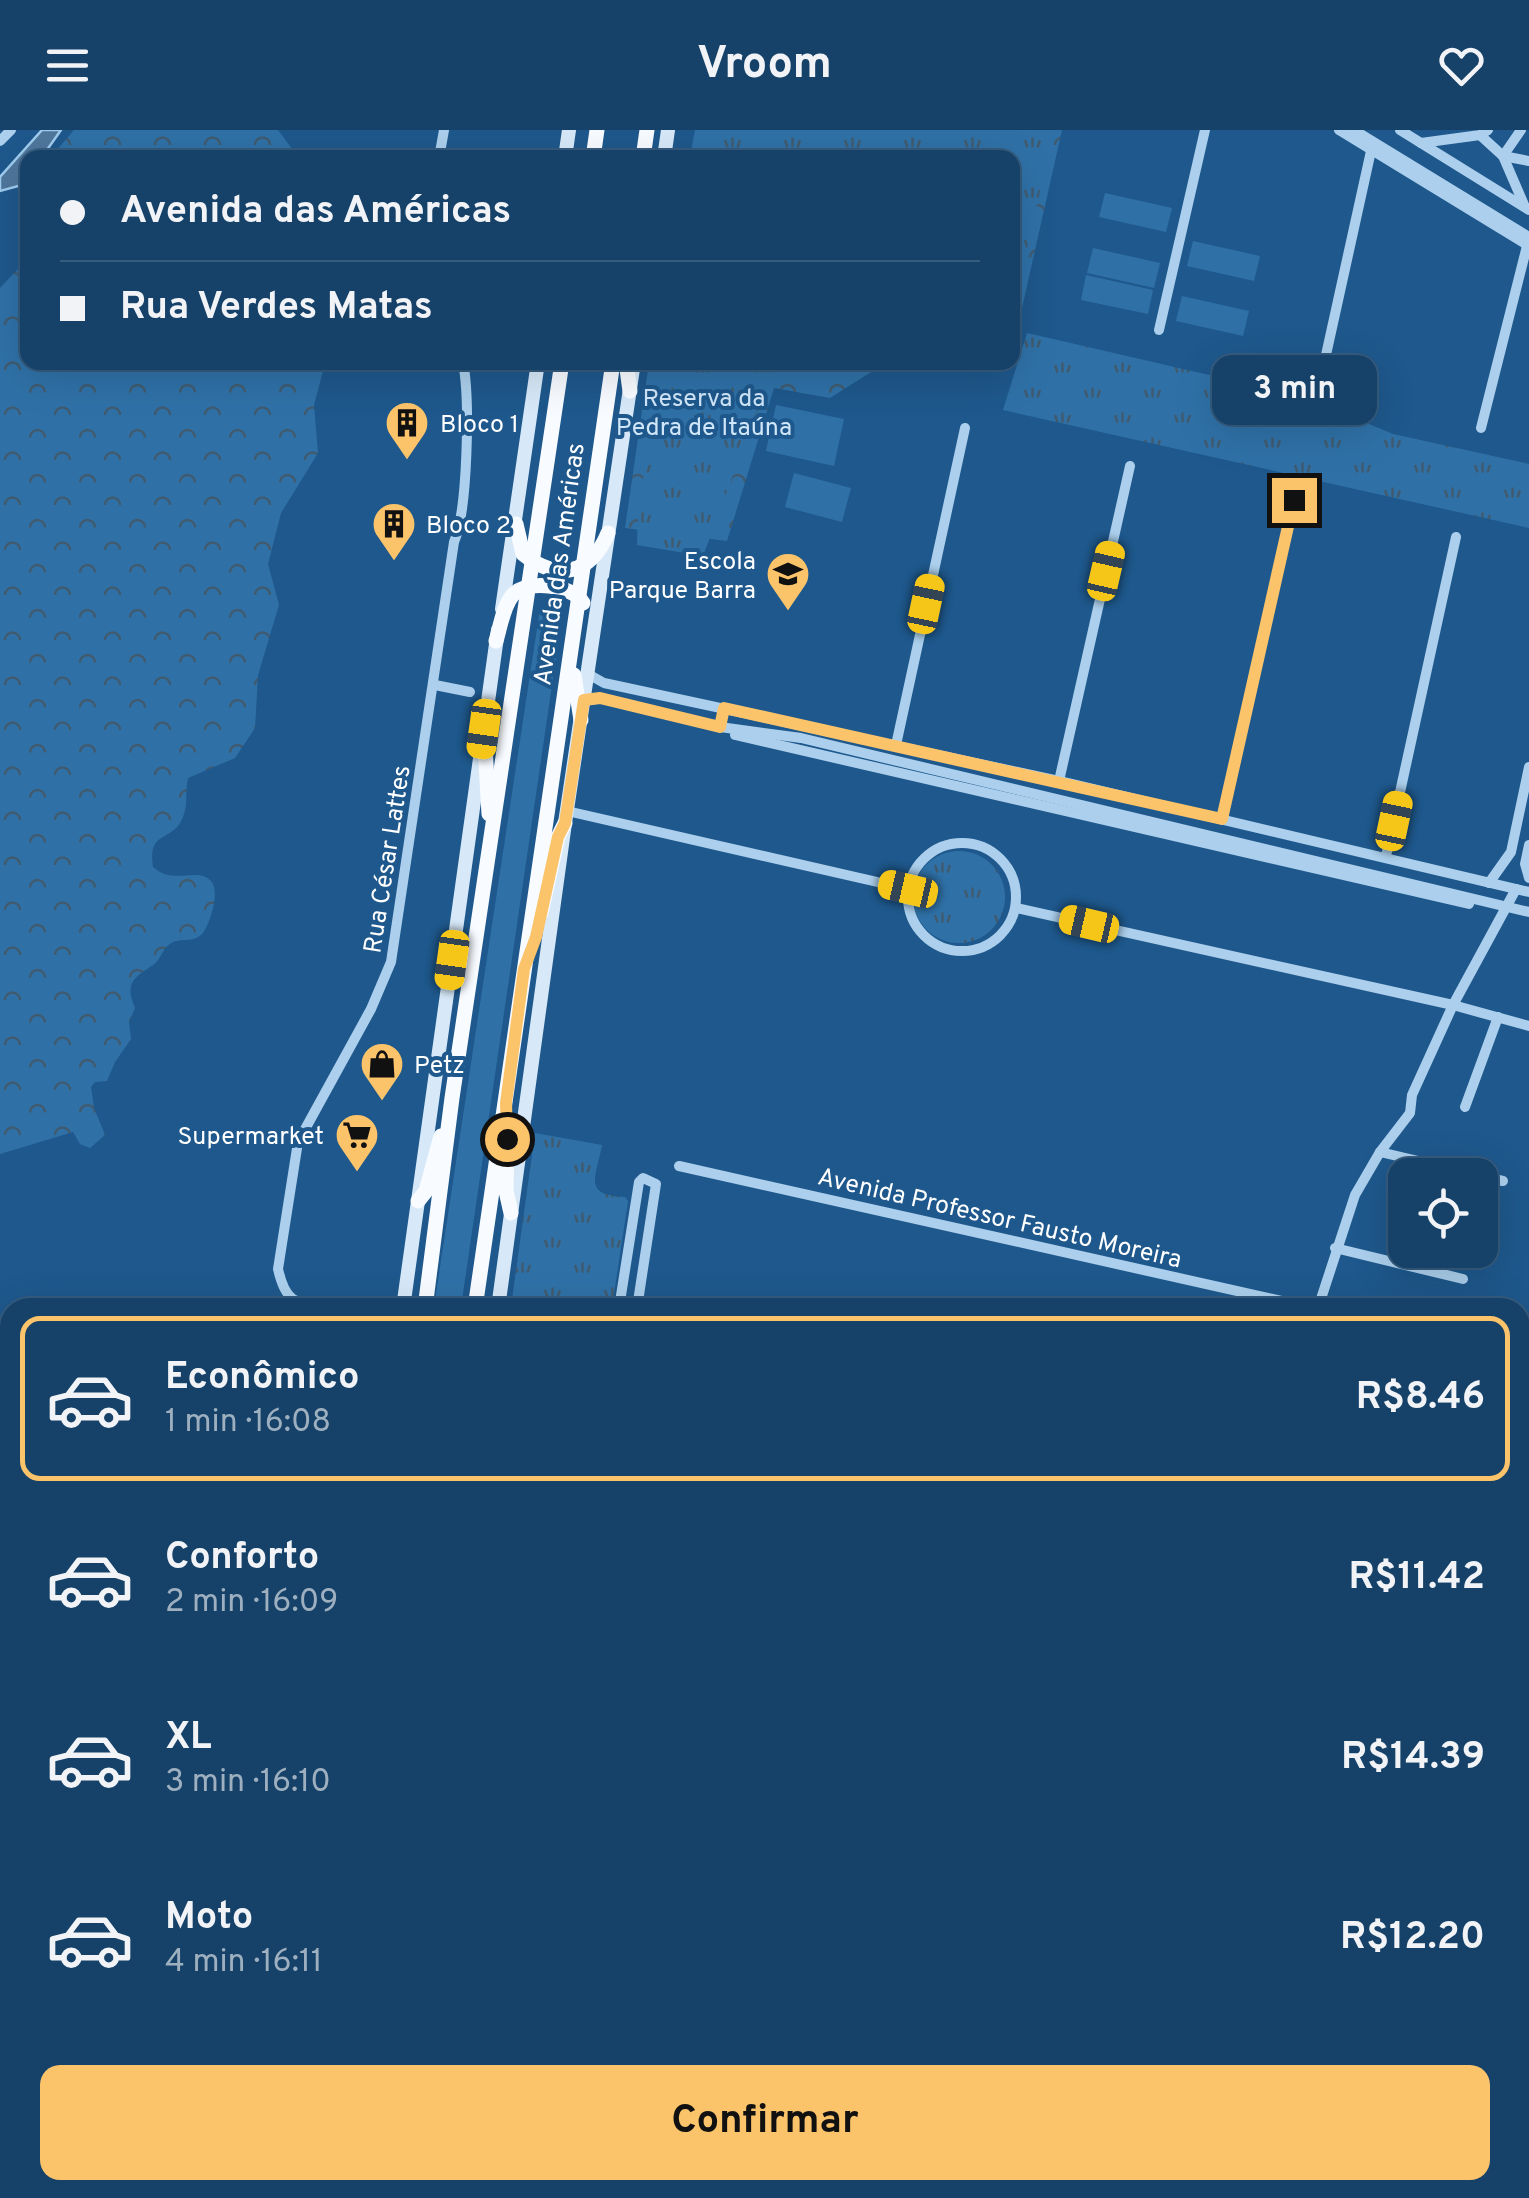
<!DOCTYPE html>
<html lang="pt">
<head>
<meta charset="utf-8">
<style>
	body { margin:0; font-family:Overpass,sans-serif; background:#234d71; color:#f1f3f6; height:100vh; display:flex; flex-direction:column; font-size:38px; white-space:nowrap }
	* { box-sizing:border-box; margin:0 }
	p { font-size:32px; color:#9eb0c0 }
	.icon { flex:none; width:55px; height:55px; fill:none; stroke:currentColor; stroke-width:2; stroke-linecap:round; stroke-linejoin:round }
	.map { position:relative; flex:1; overflow:hidden }
	.side { position:absolute; left:0px; top:1168px; width:1530px; height:902px; display:flex; flex-direction:column; background:#164269; border-radius:30px 30px 0 0; box-shadow:0 10px 40px #0002,0 0 0 2px #355b7d }
	.side>* { flex:none }
	.hud { position:absolute; left:20px; top:20px; width:1000px; height:220px; border-radius:20px; box-shadow:0 10px 40px #0002,0 0 0 2px #355b7d; display:grid; align-content:center; height:220px; padding:0 40px; background:#164269 }
	.tools { position:absolute; left:1388px; top:1028px; display:grid; gap:20px }
	.tools a { display:grid; place-items:center; width:110px; height:110px; border-radius:20px; background:#164269; box-shadow:0 10px 40px #0002,0 0 0 2px #355b7d; font-size:50px }
	.end { position:absolute; width:45px; height:45px; margin:-22px; border:12px solid #fbc36a; background:#111; box-shadow:0 0 0 5px #111 }
	.from { border-radius:50% }
	.bubble { position:absolute; height:70px; border-radius:20px; background:#164269; box-shadow:0 10px 40px #0002,0 0 0 2px #355b7d; font-size:32px; font-weight:700; line-height:70px; text-align:center }
	.car { position:absolute; width:30px; height:60px; margin:-30px -15px; border-radius:12px; box-shadow:0 0 8px 2px #0007; background:linear-gradient(#f5c518 24%,#345 0 40%,#f5c518 0 76%,#345 0 86%,#f5c518 0) }
	.hud b { display:flex; align-items:center; gap:35px; height:95px; font-size:38px }
	.hud b+b { border-top:2px solid #355b7d }
	.hud i { width:25px; height:25px; background:#f1f3f6 }
	ul { padding:18px 0 0; list-style:none }
	li { display:flex; align-items:center; gap:30px; height:165px; margin:0 20px 15px; padding:0 20px; border:5px solid transparent; border-radius:20px }
	li div { flex:1 }
	li b { display:block; font-size:38px }
	li em { font-style:normal; font-weight:700 }
	li.selected { border-color:#fbc36a }
	li>.icon { width:90px; height:90px; stroke-width:1.5 }
	.primary-button { display:flex; gap:20px; margin-top:auto; padding:20px 40px }
	.primary-button a { flex:1; height:115px; border-radius:20px; background:#fbc36a; color:#111; font-size:40px; font-weight:700; line-height:115px; text-align:center }
	header { display:flex; justify-content:space-between; align-items:center; height:130px; padding:0 40px; background:#164269; font-size:45px; font-weight:700 }
	.map>svg:first-child { display:block }
	.grass { fill:#2f71a7 }
	.forest { fill:url(#forest-crowns) }
	.wetland { fill:url(#wetland-marsh) }
	.park { fill:url(#park-tufts) }
	.water { fill:#4f779c; stroke:#9ecbee; stroke-width:2.5 }
	.lines { fill:none; stroke-linecap:round; stroke-linejoin:round }
	.minor { stroke:#abcfec; stroke-width:10 }
	.secondary { stroke:#d7e9f9; stroke-width:14 }
	.primary { stroke:#f0f7ff; stroke-width:15 }
	.trunk { stroke:#f8fbff; stroke-width:15 }
	.route { stroke:#fbc36a; stroke-width:12 }
	.labels { text-anchor:middle; stroke-width:8; stroke-linejoin:round; paint-order:stroke }
	.park-label { font-size:25px; fill:#d0e6f9; stroke:#1e588c }
	.poi-label { font-size:25px; fill:#fff; stroke:#1e588c; text-anchor:start }
	.street-label { font-size:25px; fill:#fff; stroke:#1e588c }
</style>
</head>
<body>
<header><svg class="icon" aria-label="menu" viewBox="0 0 24 24"><path d="M4 6h16M4 12h16M4 18h16"/></svg>Vroom<svg class="icon" aria-label="heart" viewBox="0 0 24 24"><path d="M12 20l-8-8c-3-5 5-10 8-4 3-6 11-1 8 4z"/></svg></header>
<div class="map">
<svg width="1529" height="2068" viewBox="0 0 1529 2068">
	<defs>
		<pattern id="forest-crowns" width="20" height="18" patternUnits="userSpaceOnUse" patternTransform="scale(2.5)"><rect width="20" height="18" fill="#2f71a7"/><path d="M2 6a3 3 0 1 1 6 0M12 15a3 3 0 1 1 6 0" fill="none" stroke="#405b70"/></pattern>
		<pattern id="wetland-marsh" width="20" height="14" patternUnits="userSpaceOnUse" patternTransform="scale(2.5)"><rect width="20" height="14" fill="#2f71a7"/><path d="M1 5h8M5 5V1M11 12h8M15 12V8" fill="none" stroke="#405b70"/></pattern>
		<pattern id="park-tufts" width="24" height="20" patternUnits="userSpaceOnUse" patternTransform="scale(2.5)"><rect width="24" height="20" fill="#2f71a7"/><path d="M3 7l-1-3M5 7V3M7 7l1-3M15 17l-1-3M17 17v-4M19 17l1-3" fill="none" stroke="#405b70"/></pattern>
	</defs>
	<rect width="100%" height="100%" fill="#1e588c"/>
	<!-- grass -->
	<g class="grass">
		<path d="M1105 63 1172 78 1166 102 1099 87Z"/>
		<path d="M1193 111 1260 126 1254 151 1187 136Z"/>
		<path d="M1093 118 1160 133 1154 158 1087 143Z"/>
		<path d="M1086 145 1153 160 1148 184 1081 170Z"/>
		<path d="M1182 166 1249 181 1243 206 1176 191Z"/>
		<path d="M776 275 844 289 834 336 766 321Z"/>
		<path d="M794 343 851 358 842 392 785 377Z"/>
		<path d="M552 473 560 478 559 507 461 1177H434L540 479Z"/>
	</g>
	<!-- forest -->
	<g class="forest">
		<path d="M74 0H278L298 27H55L56 21Z"/>
		<path d="M969 0H1062L1013 218 1012 28H835Z"/>
		<path d="M27 87 28 232 325 233 314 275 318 323 281 383 268 434 279 475 258 545 255 598 235 628 188 648C185 661 188 675 183 687 173 713 147 699 153 737 174 756 197 736 211 751 216 757 215 766 214 774 212 783 208 796 203 803 194 813 184 808 173 812 162 817 162 829 153 835 134 848 124 852 135 878L129 892 131 909 115 932 107 951 95 952 91 957 94 978 105 1005 90 1018 80 1014 73 1002 0 1024V158L18 139 23 96Z"/>
		<path d="M649 233H921L876 239 830 268 774 258 727 411 625 398Z"/>
	</g>
	<!-- wetland -->
	<g class="wetland">
		<path d="M1529 1284V1902L1520 1912V1341Z"/>
		<path d="M1520 1925 1529 1931V2068H1400L1401 2060H1520Z"/>
	</g>
	<!-- park -->
	<g class="park">
		<path d="M695 0H1054L1013 179 1012 28 690 27Z"/>
		<path d="M1027 203 1304 267 1393 304 1529 334V398L1003 280Z"/>
		<path d="M660 233H846L770 245 703 426 637 415 638 383Z"/>
		<circle cx="959" cy="767" r="46"/>
		<path d="M535 1003 602 1015C596 1048 582 1065 625 1067L628 1071 612 1177H511Z"/>
	</g>
	<!-- water -->
	<path class="water" d="M42 0H61L42 27 28 28 27 58 18 56 0 61V47Z"/>
	<g class="lines">
		<!-- minor -->
		<g class="minor">
			<path d="M1339 0 1529 116"/>
			<path d="M1354 0 1529 107"/>
			<path d="M1400 0 1529 80"/>
			<path d="M1521 0 1503 26 1525 77"/>
			<path d="M1480 5 1503 26 1529 31"/>
			<path d="M0 11 11 0"/>
			<path d="M1421 13 1480 5 1488 0"/>
			<path d="M439 28 444 0"/>
			<path d="M1159 200 1205 0"/>
			<path d="M1324 234 1371 21"/>
			<path d="M1481 298 1529 108"/>
			<path d="M588 544 604 553 1059 651 1529 762"/>
			<path d="M435 555 470 562"/>
			<path d="M584 571 601 568 720 597 801 608 1529 782"/>
			<path d="M735 605 1469 774"/>
			<path d="M896 615 965 298"/>
			<path d="M1059 651 1130 336"/>
			<path d="M567 681 908 759"/>
			<path d="M1222 689 1294 370"/>
			<circle cx="962" cy="767" r="54"/>
			<path d="M1529 715 1525 734 1529 748"/>
			<path d="M1386 726 1456 407"/>
			<path d="M1489 753 1511 722 1529 637"/>
			<path d="M1016 778 1453 875 1529 896"/>
			<path d="M1465 977 1498 887"/>
			<path d="M1380 1022 1478 1045"/>
			<path d="M679 1036 1313 1178"/>
			<path d="M1480 1046 1503 1051"/>
			<path d="M1335 1118 1463 1149"/>
			<path d="M330 1178C297 1173 286 1175 278 1139L298 1012 371 879 391 832 454 412C468 380 470 269 463 232"/>
			<path d="M619 1178 639 1052 643 1048 656 1054 637 1178"/>
			<path d="M1318 1178 1355 1065 1380 1022 1410 983 1412 965 1453 875 1516 759"/>
			<path d="M587 2063 588 2060"/>
			<path d="M448 2068 449 2060"/>
			<path d="M745 2068 746 2060"/>
			<path d="M901 2068 903 2060"/>
			<path d="M1057 2068 1059 2060"/>
			<path d="M1211 2068 1213 2060"/>
			<path d="M1362 2068 1364 2060"/>
			<path d="M1371 2068 1372 2060"/>
		</g>
		<!-- secondary -->
		<g class="secondary">
			<path d="M565 28 569 0"/>
			<path d="M664 28 668 0"/>
			<path d="M502 479 538 232"/>
			<path d="M403 1178 498 500"/>
			<path d="M498 1178 565 693 634 232"/>
			<path d="M319 2068 321 2060"/>
		</g>
		<!-- primary -->
		<g class="primary">
			<path d="M0 1382 10 1419"/>
			<path d="M0 1628 10 1666"/>
			<path d="M131 2060 134 2068"/>
		</g>
		<!-- trunk -->
		<g class="trunk">
			<path d="M593 28 597 0"/>
			<path d="M643 28 647 0"/>
			<path d="M626 232 630 261"/>
			<path d="M516 394 523 424C558 452 591 444 608 403"/>
			<path d="M496 511C500 498 503 477 512 466 526 448 573 455 583 473"/>
			<path d="M574 545 581 590"/>
			<path d="M484 599 489 684"/>
			<path d="M541 783 558 707 565 693"/>
			<path d="M507 1007 506 1061 511 1083"/>
			<path d="M418 1071 426 1061 441 1006"/>
			<path d="M425 1178 452 968 562 232"/>
			<path d="M475 1178 613 232"/>
			<path d="M0 1439 10 1473"/>
			<path d="M0 1579 10 1620"/>
			<path d="M139 2060 143 2068"/>
			<path d="M179 2060 181 2068"/>
			<path d="M247 2068 249 2060"/>
			<path d="M292 2068 294 2060"/>
		</g>
	</g>
	<g class="lines">
		<!-- route -->
		<path class="route" d="M507 1009 506 973 524 839 536 807 558 707 565 693 584 570 600 568 720 597 724 578 1222 689 1294 370"/>
	</g>
	<!-- icons -->
	<defs>
		<symbol id="building-pin" viewBox="-11 -11 22 30"><path d="M0 17L-7.5 6A9.5 9.5 0 1 1 7.5 6Z" fill="#fbc36a" stroke="#1e588c"/><path d="M-4-6H4V6H1V3H-1V6H-4ZM-2.5-4.3h1.7v1.8h-1.7ZM.8-4.3h1.7v1.8H.8ZM-2.5-1h1.7V.8h-1.7ZM.8-1h1.7V.8H.8Z" fill="#111"/></symbol>
		<symbol id="school-pin" viewBox="-11 -11 22 30"><path d="M0 17L-7.5 6A9.5 9.5 0 1 1 7.5 6Z" fill="#fbc36a" stroke="#1e588c"/><path d="M0-5L7-2L0 1L-7-2ZM-4 1L0 2.5L4 1V4Q0 6-4 4Z" fill="#111"/></symbol>
		<symbol id="shop-pin" viewBox="-11 -11 22 30"><path d="M0 17L-7.5 6A9.5 9.5 0 1 1 7.5 6Z" fill="#fbc36a" stroke="#1e588c"/><path d="M-5-2.5h2.3a2.7 3.5 0 0 1 5.4 0H5L5.5 6h-11ZM-1.5-2.5h3a1.5 2.3 0 0 0-3 0Z" fill="#111"/></symbol>
		<symbol id="supermarket-pin" viewBox="-11 -11 22 30"><path d="M0 17L-7.5 6A9.5 9.5 0 1 1 7.5 6Z" fill="#fbc36a" stroke="#1e588c"/><path d="M-6-5.5h2.5l.6 2H6L4.5 2H-2.5L-4.4-4H-6ZM-1.5 3.2a1.3 1.3 0 1 0 .1 0ZM3 3.2a1.3 1.3 0 1 0 .1 0Z" fill="#111"/></symbol>
	</defs>
	<g fill-rule="evenodd">
		<use href="#building-pin" x="382" y="268" width="50" height="68"/>
		<use href="#building-pin" x="369" y="369" width="50" height="68"/>
		<use href="#school-pin" x="763" y="419" width="50" height="68"/>
		<use href="#shop-pin" x="357" y="909" width="50" height="68"/>
		<use href="#supermarket-pin" x="332" y="980" width="50" height="68"/>
	</g>
	<g class="labels">
		<!-- park labels -->
		<g class="park-label">
			<text x="704" y="276">Reserva da<tspan x="704" dy="29">Pedra de Itaúna</tspan></text>
		</g>
		<!-- poi labels -->
		<g class="poi-label">
			<text x="440" y="302">Bloco 1</text>
			<text x="426" y="403">Bloco 2</text>
			<text x="756" y="439" text-anchor="end">Escola<tspan x="756" dy="29">Parque Barra</tspan></text>
			<text x="414" y="943">Petz</text>
			<text x="324" y="1014" text-anchor="end">Supermarket</text>
		</g>
		<!-- street labels -->
		<g class="street-label">
			<text transform="translate(558 434) rotate(-82)" y="9">Avenida das Américas</text>
			<text transform="translate(386 729) rotate(-81)" y="9">Rua César Lattes</text>
			<text transform="translate(1000 1087) rotate(13)" y="9">Avenida Professor Fausto Moreira</text>
		</g>
	</g>
</svg>
<div class="tools">
<a><svg class="icon" aria-label="locate" viewBox="0 0 24 24"><circle cx="12" cy="12" r="6"/><path d="M12 2v4M12 18v4M2 12h4M18 12h4"/></svg></a>
</div>
<i class="end from" style="left:507px;top:1009px"></i>
<i class="end" style="left:1294px;top:370px"></i>
<div class="bubble" style="left:1212px;top:225px;width:165px">3 min</div>
<i class="car" style="left:1106px;top:441px;rotate:13deg"></i>
<i class="car" style="left:926px;top:474px;rotate:12deg"></i>
<i class="car" style="left:484px;top:599px;rotate:188deg"></i>
<i class="car" style="left:1394px;top:691px;rotate:12deg"></i>
<i class="car" style="left:908px;top:759px;rotate:283deg"></i>
<i class="car" style="left:1089px;top:794px;rotate:283deg"></i>
<i class="car" style="left:452px;top:830px;rotate:188deg"></i>
<div class="hud">
<b><i class="from"></i>Avenida das Américas</b>
<b><i></i>Rua Verdes Matas</b>
</div>
<section class="side">
<ul>
<li class="selected"><svg class="icon" aria-label="car" viewBox="0 0 24 24"><path d="M5 17H2v-5l4-1 3-4h7l3 4 3 1v5h-3M9 17h6M6 11h13"/><circle cx="7" cy="17" r="2"/><circle cx="17" cy="17" r="2"/></svg><div><b>Econômico</b><p>1 min · 16:08</p></div><em>R$8.46</em></li>
<li><svg class="icon" aria-label="car" viewBox="0 0 24 24"><path d="M5 17H2v-5l4-1 3-4h7l3 4 3 1v5h-3M9 17h6M6 11h13"/><circle cx="7" cy="17" r="2"/><circle cx="17" cy="17" r="2"/></svg><div><b>Conforto</b><p>2 min · 16:09</p></div><em>R$11.42</em></li>
<li><svg class="icon" aria-label="car" viewBox="0 0 24 24"><path d="M5 17H2v-5l4-1 3-4h7l3 4 3 1v5h-3M9 17h6M6 11h13"/><circle cx="7" cy="17" r="2"/><circle cx="17" cy="17" r="2"/></svg><div><b>XL</b><p>3 min · 16:10</p></div><em>R$14.39</em></li>
<li><svg class="icon" aria-label="car" viewBox="0 0 24 24"><path d="M5 17H2v-5l4-1 3-4h7l3 4 3 1v5h-3M9 17h6M6 11h13"/><circle cx="7" cy="17" r="2"/><circle cx="17" cy="17" r="2"/></svg><div><b>Moto</b><p>4 min · 16:11</p></div><em>R$12.20</em></li>
</ul>
<div class="primary-button"><a>Confirmar</a></div>
</section>
</div>
</body>
</html>
